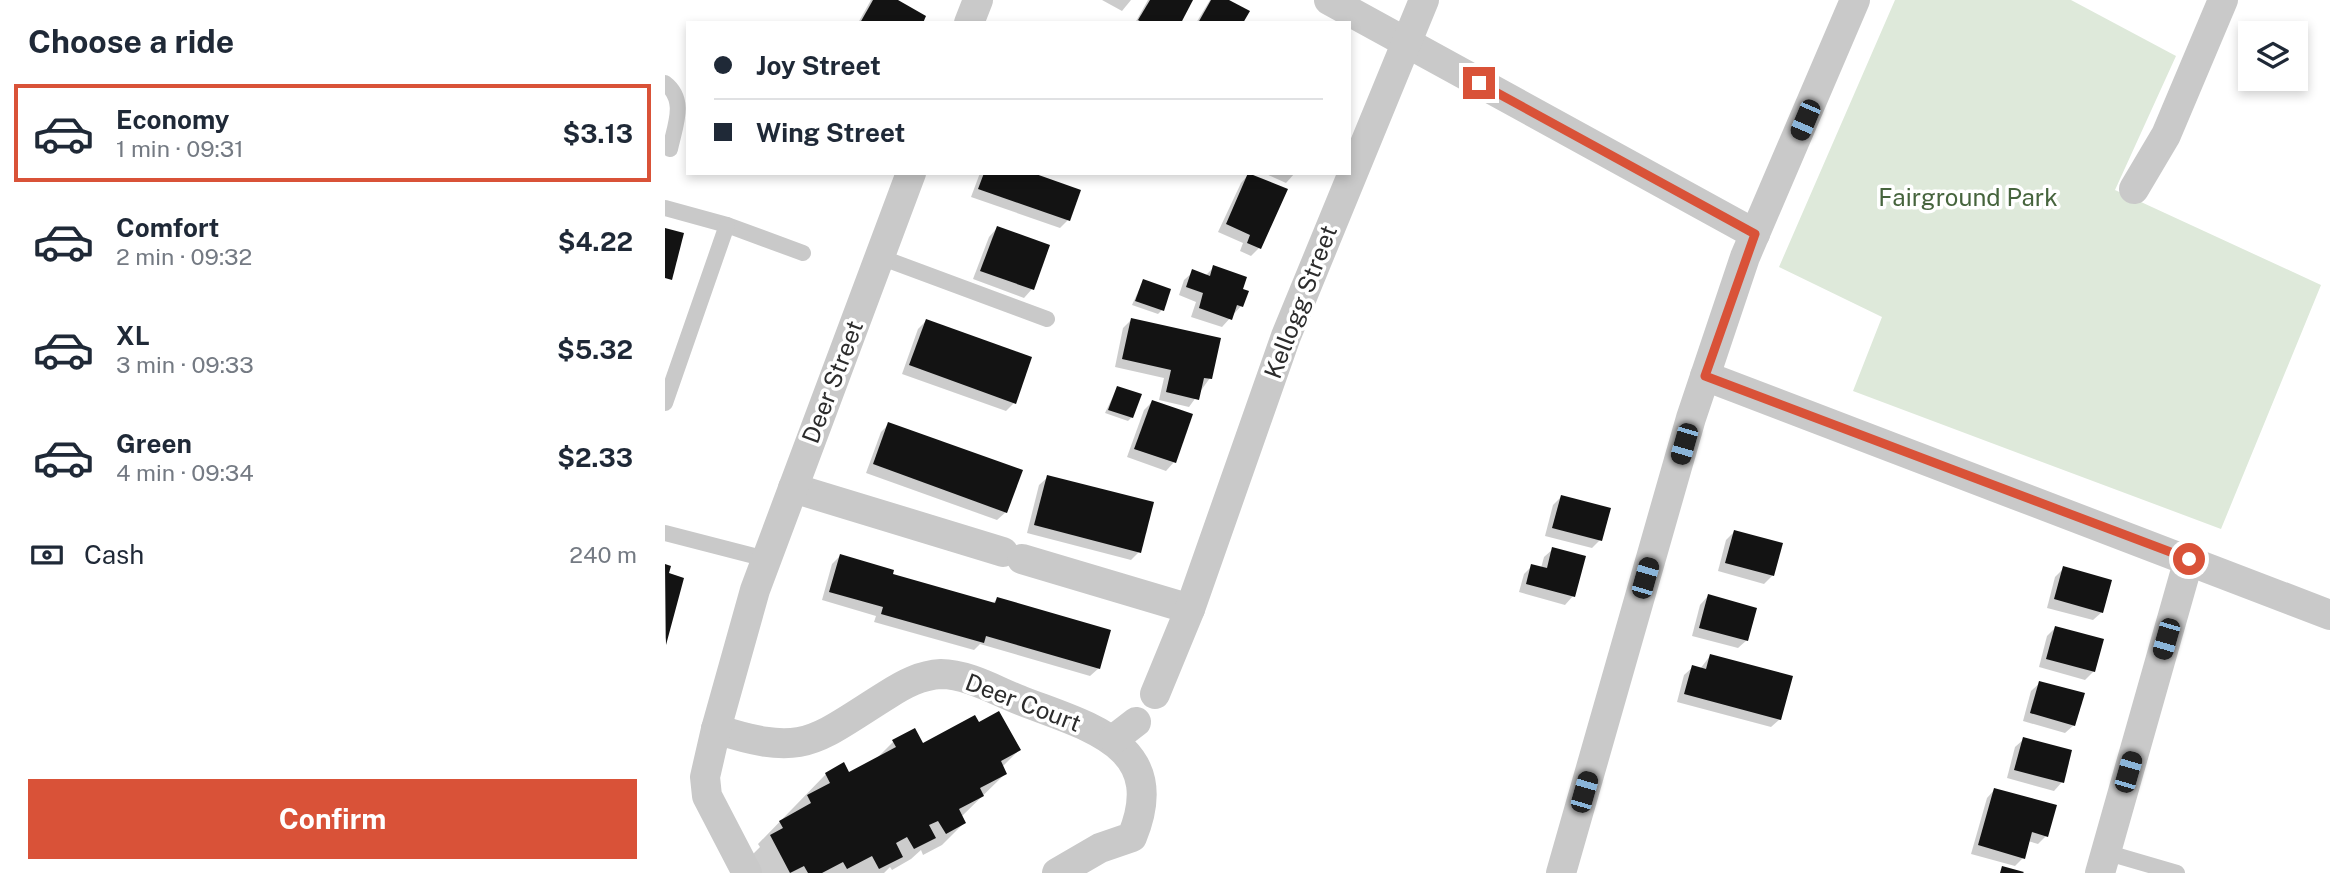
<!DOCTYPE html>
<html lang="en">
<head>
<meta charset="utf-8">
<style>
	body { margin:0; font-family:"Public Sans",sans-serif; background:#f6f6f7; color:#1f2937; height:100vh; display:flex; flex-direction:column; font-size:26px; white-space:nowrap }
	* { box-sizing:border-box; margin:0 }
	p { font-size:23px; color:#747a83 }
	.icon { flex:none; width:38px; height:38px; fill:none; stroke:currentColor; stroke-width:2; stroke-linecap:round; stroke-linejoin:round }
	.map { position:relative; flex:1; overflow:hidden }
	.details { display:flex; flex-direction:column; background:#fff; width:665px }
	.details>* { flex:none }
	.guide { position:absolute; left:21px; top:21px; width:665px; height:154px; border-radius:0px; box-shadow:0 4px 10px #0003; display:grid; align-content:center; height:154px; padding:0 28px; background:#fff }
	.controls { position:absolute; left:1573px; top:21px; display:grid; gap:14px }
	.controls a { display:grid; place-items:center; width:70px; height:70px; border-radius:0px; background:#fff; box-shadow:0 4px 10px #0003; font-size:35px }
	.end { position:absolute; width:32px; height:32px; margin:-16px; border:9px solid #d95238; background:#fff; box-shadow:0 0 0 4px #fff }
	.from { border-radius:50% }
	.car { position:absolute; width:21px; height:42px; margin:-21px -10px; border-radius:9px; box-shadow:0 0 5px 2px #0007; background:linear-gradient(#222 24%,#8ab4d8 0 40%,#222 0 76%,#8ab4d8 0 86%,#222 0) }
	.guide b { display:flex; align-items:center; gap:24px; height:66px; font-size:26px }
	.guide b+b { border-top:2px solid #e0e1e3 }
	.guide i { width:18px; height:18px; background:#1f2937 }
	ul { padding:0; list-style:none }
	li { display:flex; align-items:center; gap:21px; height:98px; margin:0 14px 10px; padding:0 14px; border:4px solid transparent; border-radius:0px }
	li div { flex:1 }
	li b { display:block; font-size:26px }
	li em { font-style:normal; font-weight:700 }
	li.current { border-color:#d95238 }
	li>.icon { width:63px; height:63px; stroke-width:1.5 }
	h2 { padding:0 28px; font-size:32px; line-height:84px }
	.pay { display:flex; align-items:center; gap:18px; height:77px; padding:0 28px; font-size:26px }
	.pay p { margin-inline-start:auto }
	.cta { display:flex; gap:14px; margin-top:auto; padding:14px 28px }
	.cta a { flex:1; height:80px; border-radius:0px; background:#d95238; color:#fff; font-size:28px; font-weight:700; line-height:80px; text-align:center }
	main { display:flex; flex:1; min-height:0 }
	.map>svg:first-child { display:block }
	.green { fill:#dee9da }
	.shadow { fill:#0003 }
	.building { fill:#131313 }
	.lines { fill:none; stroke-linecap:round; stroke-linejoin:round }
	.lane { stroke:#c9c9c9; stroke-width:16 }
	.street { stroke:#c9c9c9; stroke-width:30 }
	.route { stroke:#d95238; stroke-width:9 }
	.labels { text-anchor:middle; stroke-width:7; stroke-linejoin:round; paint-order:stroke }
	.park-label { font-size:24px; fill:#46643d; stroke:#fff }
	.street-label { font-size:24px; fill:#2c2c2c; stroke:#fff }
</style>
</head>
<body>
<main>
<section class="details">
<h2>Choose a ride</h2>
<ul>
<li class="current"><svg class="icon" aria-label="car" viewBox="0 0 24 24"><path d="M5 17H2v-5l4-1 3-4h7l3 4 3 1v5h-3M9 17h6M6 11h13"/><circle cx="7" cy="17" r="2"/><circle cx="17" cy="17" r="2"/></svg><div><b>Economy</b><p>1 min · 09:31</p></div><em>$3.13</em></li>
<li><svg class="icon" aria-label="car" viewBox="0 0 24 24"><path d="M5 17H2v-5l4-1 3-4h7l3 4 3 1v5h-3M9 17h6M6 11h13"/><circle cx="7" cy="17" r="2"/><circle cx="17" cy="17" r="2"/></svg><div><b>Comfort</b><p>2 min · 09:32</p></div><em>$4.22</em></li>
<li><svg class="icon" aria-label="car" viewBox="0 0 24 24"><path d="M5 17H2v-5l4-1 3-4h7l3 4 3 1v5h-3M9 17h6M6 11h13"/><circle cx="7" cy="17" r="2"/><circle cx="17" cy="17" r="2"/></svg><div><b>XL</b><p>3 min · 09:33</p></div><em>$5.32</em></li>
<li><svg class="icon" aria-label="car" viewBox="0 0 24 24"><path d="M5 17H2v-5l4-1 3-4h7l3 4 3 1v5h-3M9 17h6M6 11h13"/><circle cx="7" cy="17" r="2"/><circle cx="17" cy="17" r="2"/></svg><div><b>Green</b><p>4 min · 09:34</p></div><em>$2.33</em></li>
</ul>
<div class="pay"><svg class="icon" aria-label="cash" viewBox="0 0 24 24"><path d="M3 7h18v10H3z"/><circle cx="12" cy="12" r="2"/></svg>Cash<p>240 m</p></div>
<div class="cta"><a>Confirm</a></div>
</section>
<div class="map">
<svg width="1665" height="873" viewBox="0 0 1665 873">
	<rect width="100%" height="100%" fill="#fff"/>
	<!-- green -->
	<path class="green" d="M1230 0H1406L1511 56 1450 190 1656 285 1556 529 1188 391 1217 317 1114 267Z"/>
	<!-- shadow -->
	<g class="shadow">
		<path d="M206 0H229L256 23H193Z"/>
		<path d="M437 0H466L457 11Z"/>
		<path d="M483 0H526L514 23H470Z"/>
		<path d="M545 0H561L576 23H531Z"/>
		<path d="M315 173H362L403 220 395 228 306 197Z"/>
		<path d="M599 173H630L621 183Z"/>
		<path d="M584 174 594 248 586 256 575 251 578 243 553 232 576 183Z"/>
		<path d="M332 228 367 289 359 298 308 279 324 237Z"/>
		<path d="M549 267 576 306 557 327 526 317 531 302 514 295 519 280 528 272 540 276Z"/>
		<path d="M478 281 497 310 493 314 467 305Z"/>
		<path d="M467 319 545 378 524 407 494 400 499 378 450 367 458 328Z"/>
		<path d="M261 321 349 403 341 411 237 374 253 329Z"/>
		<path d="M452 388 467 417 463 421 440 413Z"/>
		<path d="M487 402 509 462 501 471 462 457 479 410Z"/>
		<path d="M224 424 341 512 332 520 201 473 216 432Z"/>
		<path d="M383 477 474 552 466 560 362 533 374 485Z"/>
		<path d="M897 496 935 540 927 548 880 536 888 505Z"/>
		<path d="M1069 532 1108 575 1099 584 1053 571 1061 540Z"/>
		<path d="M888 549 908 596 900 605 854 592 859 574 867 566 876 568 879 557Z"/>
		<path d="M175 556 226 575 327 604 332 599 434 668 425 676 315 644 309 650 209 622 211 616 157 600 167 564Z"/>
		<path d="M0 566 4 567 2 574 17 579 0 641Z"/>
		<path d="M1399 568 1437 612 1428 620 1382 608 1390 577Z"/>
		<path d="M1043 596 1082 640 1073 648 1027 636 1035 605Z"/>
		<path d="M1390 628 1429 671 1420 680 1374 667 1382 636Z"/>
		<path d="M1045 656 1115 719 1106 727 1012 702 1019 675 1028 667 1035 669Z"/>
		<path d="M1375 683 1409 725 1400 733 1358 721 1366 691Z"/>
		<path d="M313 725 354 750 337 767 340 774 296 817 299 823 277 845 258 855 256 850 246 859 227 870 225 867 219 873H92L84 858 95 847 93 844 161 774H184L210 760 228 742 257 746Z"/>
		<path d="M1359 739 1397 782 1389 791 1342 778 1350 747Z"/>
		<path d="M1330 789 1381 836 1373 844 1363 841 1358 858 1350 866 1306 854 1322 798Z"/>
	</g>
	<!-- building -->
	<g class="building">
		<path d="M208 0H233L261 16 258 23H195Z"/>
		<path d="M485 0H528L516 23H478L473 20Z"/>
		<path d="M546 0H564L585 11 578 23H533Z"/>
		<path d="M319 173H368L416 190 405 221 313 189Z"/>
		<path d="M583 173 623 189 596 249 582 243 585 235 561 224Z"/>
		<path d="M332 226 385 245 369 290 315 271Z"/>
		<path d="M0 228 19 233 7 280 0 278Z"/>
		<path d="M548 265 582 277 578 289 584 291 578 307 572 305 567 320 534 308 538 293 521 287 527 269 545 276Z"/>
		<path d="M478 279 506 289 499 311 470 301Z"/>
		<path d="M466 318 556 338 547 379 539 378 534 400 501 392 506 370 457 359Z"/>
		<path d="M261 319 367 357 351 404 244 365Z"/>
		<path d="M452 386 477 394 468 418 443 410Z"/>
		<path d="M487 400 528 414 511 463 469 449Z"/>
		<path d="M223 422 358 470 342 513 208 464Z"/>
		<path d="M382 475 489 502 476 553 369 525Z"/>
		<path d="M896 495 946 508 937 541 887 528Z"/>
		<path d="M1069 530 1118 543 1109 576 1060 563Z"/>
		<path d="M887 547 921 556 910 597 861 584 866 564 882 568Z"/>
		<path d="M175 554 229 570 228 574 330 603 332 597 446 630 435 669 321 636 319 643 216 614 218 607 164 592Z"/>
		<path d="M0 564 6 566 4 573 19 578 1 645Z"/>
		<path d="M1398 566 1447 580 1438 613 1389 599Z"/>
		<path d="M1043 594 1092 608 1083 641 1034 628Z"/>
		<path d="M1390 626 1439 639 1430 672 1381 659Z"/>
		<path d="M1045 654 1128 676 1116 720 1019 694 1027 665 1041 669Z"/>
		<path d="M1374 681 1420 693 1410 726 1365 713Z"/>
		<path d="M334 711 356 750 336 761 342 774 315 788 319 796 294 809 301 823 281 834 273 821 264 825 271 838 249 849 242 837 231 843 238 857 214 869 207 856 182 869 178 862 157 873H143L139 866 125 873 105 835 118 828 114 821 146 803 142 795 165 783 160 773 179 762 184 772 231 747 227 740 250 728 258 743 310 715 314 722Z"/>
		<path d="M1358 737 1407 750 1399 783 1349 770Z"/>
		<path d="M1329 788 1392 805 1383 837 1367 832 1360 859 1313 845Z"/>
		<path d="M1337 866 1359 872 1358 873H1335Z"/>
	</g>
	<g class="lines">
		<!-- lane -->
		<g class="lane">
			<path d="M0 83C22 100 10 125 5 149"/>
			<path d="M0 208 62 225 138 253"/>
			<path d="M215 257 382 319"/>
			<path d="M0 403 62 225"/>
			<path d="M0 533 101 559"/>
			<path d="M1440 852 1512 873"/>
		</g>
		<!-- street -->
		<g class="street">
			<path d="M664 0 1090 234"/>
			<path d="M304 23 313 0"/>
			<path d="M1469 189 1501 135 1558 0"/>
			<path d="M1040 376 1665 615"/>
			<path d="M128 488 338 552"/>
			<path d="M357 559 525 609"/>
			<path d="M490 694 525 609 621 336 759 0"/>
			<path d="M51 729C140 758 148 741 222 695 239 684 256 675 276 674 303 674 333 692 357 701 424 727 505 745 467 837L435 848 392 873"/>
			<path d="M449 739 471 722"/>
			<path d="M82 873 42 796 40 777 51 729 90 590 246 173"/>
			<path d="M896 873 1026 418 1080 257 1190 0"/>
			<path d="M1435 873 1524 559"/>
		</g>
	</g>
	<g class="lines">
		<!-- route -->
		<path class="route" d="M814 83 1090 234 1040 376 1524 559"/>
	</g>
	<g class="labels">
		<!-- park labels -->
		<g class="park-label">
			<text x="1303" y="206">Fairground Park</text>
		</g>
		<!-- street labels -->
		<g class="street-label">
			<text transform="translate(636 302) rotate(-69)" y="8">Kellogg Street</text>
			<text transform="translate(168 382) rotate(-69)" y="8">Deer Street</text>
			<text transform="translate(358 703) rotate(21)" y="8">Deer Court</text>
		</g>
	</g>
</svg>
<div class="controls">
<a><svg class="icon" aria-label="layers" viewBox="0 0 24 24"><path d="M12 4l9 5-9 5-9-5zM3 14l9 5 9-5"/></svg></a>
</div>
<i class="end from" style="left:1524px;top:559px"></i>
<i class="end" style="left:814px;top:83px"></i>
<i class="car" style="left:1140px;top:120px;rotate:203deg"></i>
<i class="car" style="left:1019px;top:444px;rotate:196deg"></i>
<i class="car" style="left:980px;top:578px;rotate:16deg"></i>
<i class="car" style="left:1501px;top:639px;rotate:196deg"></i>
<i class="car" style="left:1463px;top:772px;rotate:16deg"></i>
<i class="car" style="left:919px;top:792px;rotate:16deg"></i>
<div class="guide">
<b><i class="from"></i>Joy Street</b>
<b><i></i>Wing Street</b>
</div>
</div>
</main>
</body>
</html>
